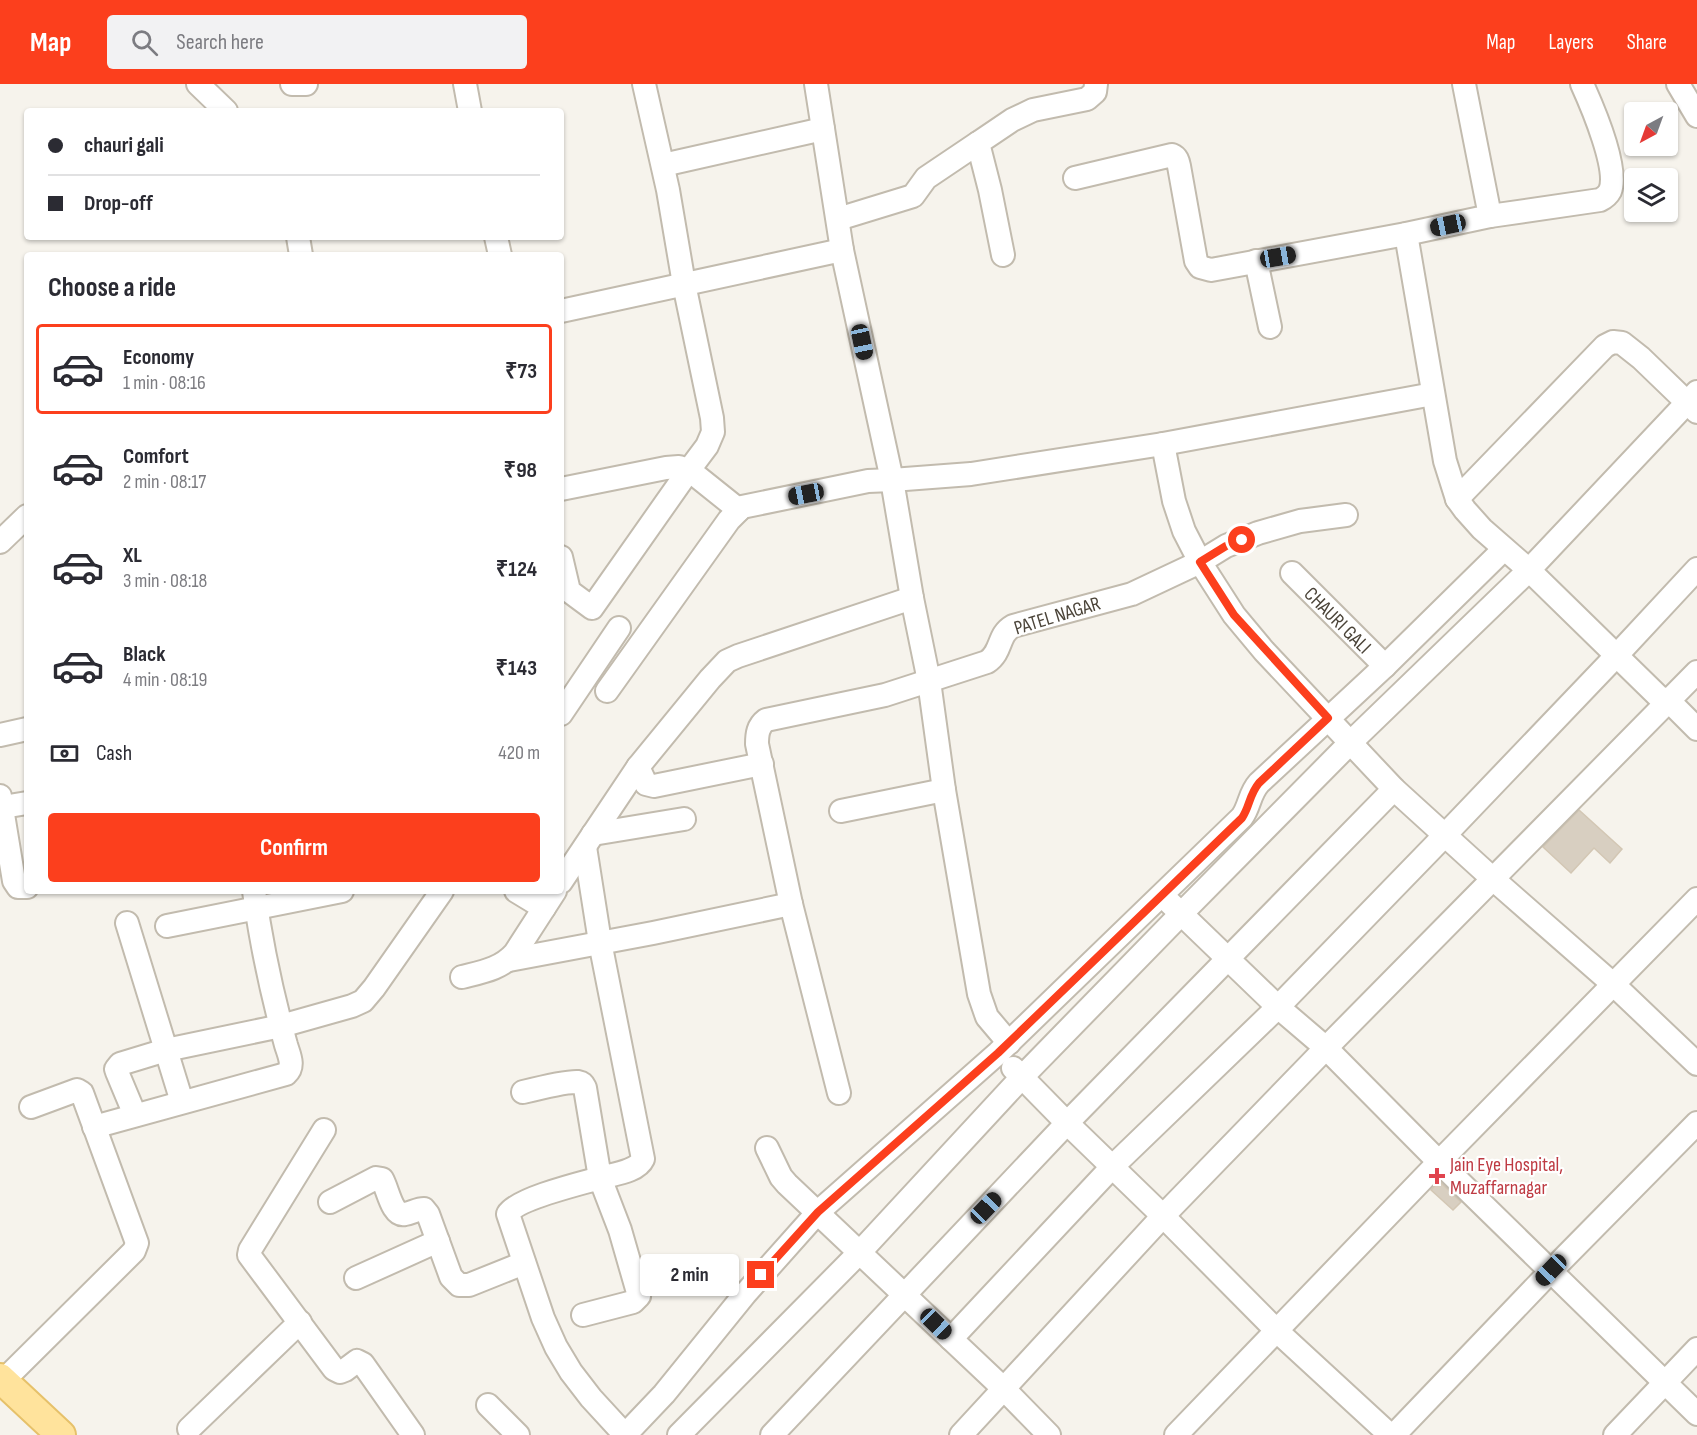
<!DOCTYPE html>
<html lang="en">
<head>
<meta charset="utf-8">
<style>
	body { margin:0; font-family:"Sofia Sans Condensed",sans-serif; background:#f2f2f3; color:#2b2b33; height:100vh; display:flex; flex-direction:column; font-size:22px; white-space:nowrap }
	* { box-sizing:border-box; margin:0 }
	p { font-size:20px; color:#7c7c81 }
	.icon { flex:none; width:33px; height:33px; fill:none; stroke:currentColor; stroke-width:2; stroke-linecap:round; stroke-linejoin:round }
	.map { position:relative; flex:1; overflow:hidden }
	.side { position:absolute; left:24px; top:168px; width:540px; height:642px; display:flex; flex-direction:column; background:#fff; border-radius:6px; box-shadow:0 2px 4px #0004 }
	.side>* { flex:none }
	.top-card { position:absolute; left:24px; top:24px; width:540px; height:132px; border-radius:6px; box-shadow:0 2px 4px #0004; display:grid; align-content:center; height:132px; padding:0 24px; background:#fff }
	.needle { width:39px; rotate:221deg }
	.buttons { position:absolute; left:1624px; top:18px; display:grid; gap:12px }
	.buttons a { display:grid; place-items:center; width:54px; height:54px; border-radius:6px; background:#fff; box-shadow:0 2px 4px #0004; font-size:30px }
	.end { position:absolute; width:27px; height:27px; margin:-14px; border:8px solid #fc3f1d; background:#fff; box-shadow:0 0 0 3px #fff }
	.from { border-radius:50% }
	.bubble { position:absolute; height:42px; border-radius:6px; background:#fff; box-shadow:0 2px 4px #0004; font-size:20px; font-weight:700; line-height:42px; text-align:center }
	.car { position:absolute; width:18px; height:36px; margin:-18px -9px; border-radius:8px; box-shadow:0 0 4px 2px #0007; background:linear-gradient(#222 24%,#8ab4d8 0 40%,#222 0 76%,#8ab4d8 0 86%,#222 0) }
	.top-card b { display:flex; align-items:center; gap:21px; height:57px; font-size:22px }
	.top-card b+b { border-top:2px solid #e1e1e2 }
	.top-card i { width:15px; height:15px; background:#2b2b33 }
	ul { padding:0; list-style:none }
	li { display:flex; align-items:center; gap:18px; height:90px; margin:0 12px 9px; padding:0 12px; border:3px solid transparent; border-radius:6px }
	li div { flex:1 }
	li b { display:block; font-size:22px }
	li em { font-style:normal; font-weight:700 }
	li.active { border-color:#fc3f1d }
	li>.icon { width:54px; height:54px; stroke-width:1.5 }
	h2 { padding:0 24px; font-size:27px; line-height:72px }
	.pay { display:flex; align-items:center; gap:15px; height:66px; padding:0 24px; font-size:22px }
	.pay p { margin-inline-start:auto }
	.cta { display:flex; gap:12px; margin-top:auto; padding:12px 24px }
	.cta a { flex:1; height:69px; border-radius:6px; background:#fc3f1d; color:#fff; font-size:24px; font-weight:700; line-height:69px; text-align:center }
	header { display:flex; align-items:center; gap:36px; box-sizing:border-box; height:84px; padding:0 30px; background:#fc3f1d; color:#fff }
	header strong { font-size:28px }
	nav { display:flex; gap:33px; margin-inline-start:auto; font-size:21px }
	.search { width:420px; height:54px; background:#f2f2f3; display:flex; align-items:center; gap:15px; box-sizing:border-box; padding:0 21px; border-radius:6px; color:#7c7c81; font-size:22px }
	.map>svg:first-child { display:block }
	.building { fill:#d8cfc1; stroke:#d3c7b4; stroke-width:1.5 }
	.lines { fill:none; stroke-linecap:round; stroke-linejoin:round }
	.minor-casing { stroke:#c2bbae; stroke-width:26 }
	.major-casing { stroke:#e6c16a; stroke-width:32 }
	.minor { stroke:#fff; stroke-width:22 }
	.major { stroke:#ffe39c; stroke-width:28 }
	.route { stroke:#fc3f1d; stroke-width:8 }
	.health-dot { fill:#e0444e; stroke:#fff; stroke-width:2 }
	.labels { text-anchor:middle; stroke-width:4.5; stroke-linejoin:round; paint-order:stroke }
	.street-label { font-size:20px; fill:#4b4439; stroke:#fff }
	.health-label { font-size:20px; fill:#be3a42; stroke:#fff; text-anchor:start }
</style>
</head>
<body>
<header>
<strong>Map</strong>
<div class="search"><svg class="icon" aria-label="search" viewBox="0 0 24 24"><circle cx="10" cy="10" r="6"/><path d="M15 15l6 6"/></svg>Search here</div>
<nav><a>Map</a><a>Layers</a><a>Share</a></nav>
</header>
<div class="map">
<svg width="1697" height="1351" viewBox="0 0 1697 1351">
	<rect width="100%" height="100%" fill="#f6f3ec"/>
	<!-- building -->
	<g class="building">
		<path d="M1579 726 1622 765 1610 779 1594 764 1571 789 1543 763Z"/>
		<path d="M1439 1097 1461 1118 1453 1126 1431 1106Z"/>
	</g>
	<g class="lines">
		<defs>
			<g id="minor">
				<path d="M198 0 226 27"/>
				<path d="M292 0H306"/>
				<path d="M465 0 470 27"/>
				<path d="M816 0 842 166 892 396 912 514 929 597 944 706 979 910 987 933 1009 959"/>
				<path d="M1678 0 1697 32"/>
				<path d="M663 81 823 45"/>
				<path d="M1075 94 1172 71C1177 73 1178 77 1179 82L1196 177 1200 183 1211 186 1406 150 1490 132 1464 0"/>
				<path d="M1490 132 1600 116C1604 114 1608 111 1610 107 1619 85 1592 22 1582 0"/>
				<path d="M838 135 913 112 926 94 978 59"/>
				<path d="M1406 150 1445 377 1457 415 1465 426 1482 445 1529 486 1659 613 1669 617 1697 645"/>
				<path d="M298 153 301 171"/>
				<path d="M496 153 500 171"/>
				<path d="M1003 171 990 106 978 59 1012 36 1033 26 1087 15 1095 8 1096 0"/>
				<path d="M1256 177 1270 243"/>
				<path d="M561 227 842 166"/>
				<path d="M1163 360 1174 417 1184 447 1200 478 1234 531 1264 567 1394 705 1493 795 1614 901 1697 980"/>
				<path d="M561 405 666 384 679 383 689 386 739 426"/>
				<path d="M1457 415 1605 262 1613 258 1622 259 1641 274 1697 328"/>
				<path d="M0 458 27 432"/>
				<path d="M561 473 569 507 592 524 689 386 707 362 713 348 712 334 684 200 668 106 644 0"/>
				<path d="M1292 489 1385 582"/>
				<path d="M607 607 729 436 742 423 868 397 892 396 971 390 1163 360 1433 310"/>
				<path d="M561 630 619 544"/>
				<path d="M0 651 27 645"/>
				<path d="M638 683 646 700 654 702 762 680"/>
				<path d="M0 712 14 797 18 803H27"/>
				<path d="M3 723 27 719"/>
				<path d="M841 727 944 706"/>
				<path d="M593 750 684 735"/>
				<path d="M561 798 638 683 710 595 727 577 738 572 912 514"/>
				<path d="M516 807 544 824"/>
				<path d="M1170 819 1278 923 1326 964 1439 1078 1697 1330"/>
				<path d="M127 839 182 1018"/>
				<path d="M167 842 342 807"/>
				<path d="M509 876 653 849 791 820"/>
				<path d="M462 893C482 888 501 885 515 869L555 807"/>
				<path d="M1013 984 1067 1039 1163 1132 1277 1247 1390 1351"/>
				<path d="M523 1008C535 1005 567 997 578 998 583 999 583 1000 585 1004L600 1094C613 1090 637 1088 643 1075L600 858 585 763"/>
				<path d="M839 1009 791 820 757 660C757 650 758 642 766 636L885 611 987 578C1003 567 997 551 1013 542L1132 510 1200 478 1226 462 1258 449 1300 437 1346 431"/>
				<path d="M135 1031 117 988 116 985 120 980 166 966 281 942 352 922 363 917 374 904 442 807"/>
				<path d="M94 1043 286 990C295 982 289 971 286 961 272 910 261 859 254 807"/>
				<path d="M324 1046 250 1166 249 1171 334 1285 340 1288 345 1286 357 1277 363 1280 413 1351"/>
				<path d="M767 1064 781 1093 787 1100 1004 1305 1049 1351"/>
				<path d="M330 1118 376 1094 382 1095C388 1105 392 1133 405 1130 412 1129 417 1125 424 1125L428 1130 451 1193 459 1201H469L524 1179"/>
				<path d="M356 1194 438 1157"/>
				<path d="M583 1231 633 1218 639 1212 620 1146 600 1094C582 1099 516 1115 508 1130L543 1234 556 1263 571 1288 591 1314 625 1351"/>
				<path d="M951 1255 1112 1083 1278 923 1445 751 1617 571 1697 485"/>
				<path d="M3 1297 134 1167 137 1159 82 1009 77 1006 31 1023"/>
				<path d="M488 1321 518 1351"/>
				<path d="M189 1345 300 1238"/>
				<path d="M625 1351 664 1310 745 1210 818 1128 998 969 1242 733C1250 722 1249 710 1259 699L1385 582 1504 465"/>
				<path d="M679 1351 860 1168 1022 993 1181 830 1351 658 1529 486 1697 308"/>
				<path d="M772 1351 1067 1039 1394 705"/>
				<path d="M961 1351 1163 1132 1323 967 1697 588"/>
				<path d="M1176 1351 1439 1078 1697 815"/>
				<path d="M1394 1351 1552 1186 1697 1039"/>
				<path d="M1615 1351 1697 1265"/>
			</g>
			<path id="major" d="M0 1294 61 1351"/>
		</defs>
		<!-- minor casing -->
		<use href="#minor" class="minor-casing"/>
		<!-- major casing -->
		<use href="#major" class="major-casing"/>
		<!-- minor -->
		<use href="#minor" class="minor"/>
		<!-- major -->
		<use href="#major" class="major"/>
	</g>
	<g class="lines">
		<!-- route -->
		<path class="route" d="M761 1191 818 1128 998 969 1242 734C1250 722 1249 711 1259 699L1328 634 1234 531 1200 478 1226 462 1242 456"/>
	</g>
	<!-- markers -->
	<path class="health-dot" d="M1434 1083h6v6h6v6h-6v6h-6v-6h-6v-6h6z"/>
	<g class="labels">
		<!-- street labels -->
		<g class="street-label">
			<text transform="translate(1057 531) rotate(-17)" y="7">PATEL NAGAR</text>
			<text transform="translate(1338 536) rotate(45)" y="7">CHAURI GALI</text>
		</g>
		<!-- health labels -->
		<g class="health-label">
			<text x="1450" y="1087">Jain Eye Hospital,<tspan x="1450" dy="23">Muzaffarnagar</tspan></text>
		</g>
	</g>
</svg>
<div class="buttons">
<a><svg class="needle" viewBox="-14 -14 28 28"><path d="M0-13l5 13h-10z" fill="#e53935"/><path d="M0 13l5-13h-10z" fill="#7c7c81"/></svg></a>
<a><svg class="icon" aria-label="layers" viewBox="0 0 24 24"><path d="M12 4l9 5-9 5-9-5zM3 14l9 5 9-5"/></svg></a>
</div>
<i class="end from" style="left:1242px;top:456px"></i>
<i class="end" style="left:761px;top:1191px"></i>
<div class="bubble" style="left:640px;top:1170px;width:99px">2 min</div>
<i class="car" style="left:1448px;top:141px;rotate:258deg"></i>
<i class="car" style="left:1278px;top:173px;rotate:80deg"></i>
<i class="car" style="left:862px;top:258px;rotate:168deg"></i>
<i class="car" style="left:806px;top:410px;rotate:259deg"></i>
<i class="car" style="left:986px;top:1124px;rotate:44deg"></i>
<i class="car" style="left:1551px;top:1186px;rotate:224deg"></i>
<i class="car" style="left:936px;top:1240px;rotate:134deg"></i>
<div class="top-card">
<b><i class="from"></i>chauri gali</b>
<b><i></i>Drop-off</b>
</div>
<section class="side">
<h2>Choose a ride</h2>
<ul>
<li class="active"><svg class="icon" aria-label="car" viewBox="0 0 24 24"><path d="M5 17H2v-5l4-1 3-4h7l3 4 3 1v5h-3M9 17h6M6 11h13"/><circle cx="7" cy="17" r="2"/><circle cx="17" cy="17" r="2"/></svg><div><b>Economy</b><p>1 min · 08:16</p></div><em>₹73</em></li>
<li><svg class="icon" aria-label="car" viewBox="0 0 24 24"><path d="M5 17H2v-5l4-1 3-4h7l3 4 3 1v5h-3M9 17h6M6 11h13"/><circle cx="7" cy="17" r="2"/><circle cx="17" cy="17" r="2"/></svg><div><b>Comfort</b><p>2 min · 08:17</p></div><em>₹98</em></li>
<li><svg class="icon" aria-label="car" viewBox="0 0 24 24"><path d="M5 17H2v-5l4-1 3-4h7l3 4 3 1v5h-3M9 17h6M6 11h13"/><circle cx="7" cy="17" r="2"/><circle cx="17" cy="17" r="2"/></svg><div><b>XL</b><p>3 min · 08:18</p></div><em>₹124</em></li>
<li><svg class="icon" aria-label="car" viewBox="0 0 24 24"><path d="M5 17H2v-5l4-1 3-4h7l3 4 3 1v5h-3M9 17h6M6 11h13"/><circle cx="7" cy="17" r="2"/><circle cx="17" cy="17" r="2"/></svg><div><b>Black</b><p>4 min · 08:19</p></div><em>₹143</em></li>
</ul>
<div class="pay"><svg class="icon" aria-label="cash" viewBox="0 0 24 24"><path d="M3 7h18v10H3z"/><circle cx="12" cy="12" r="2"/></svg>Cash<p>420 m</p></div>
<div class="cta"><a>Confirm</a></div>
</section>
</div>
</body>
</html>
